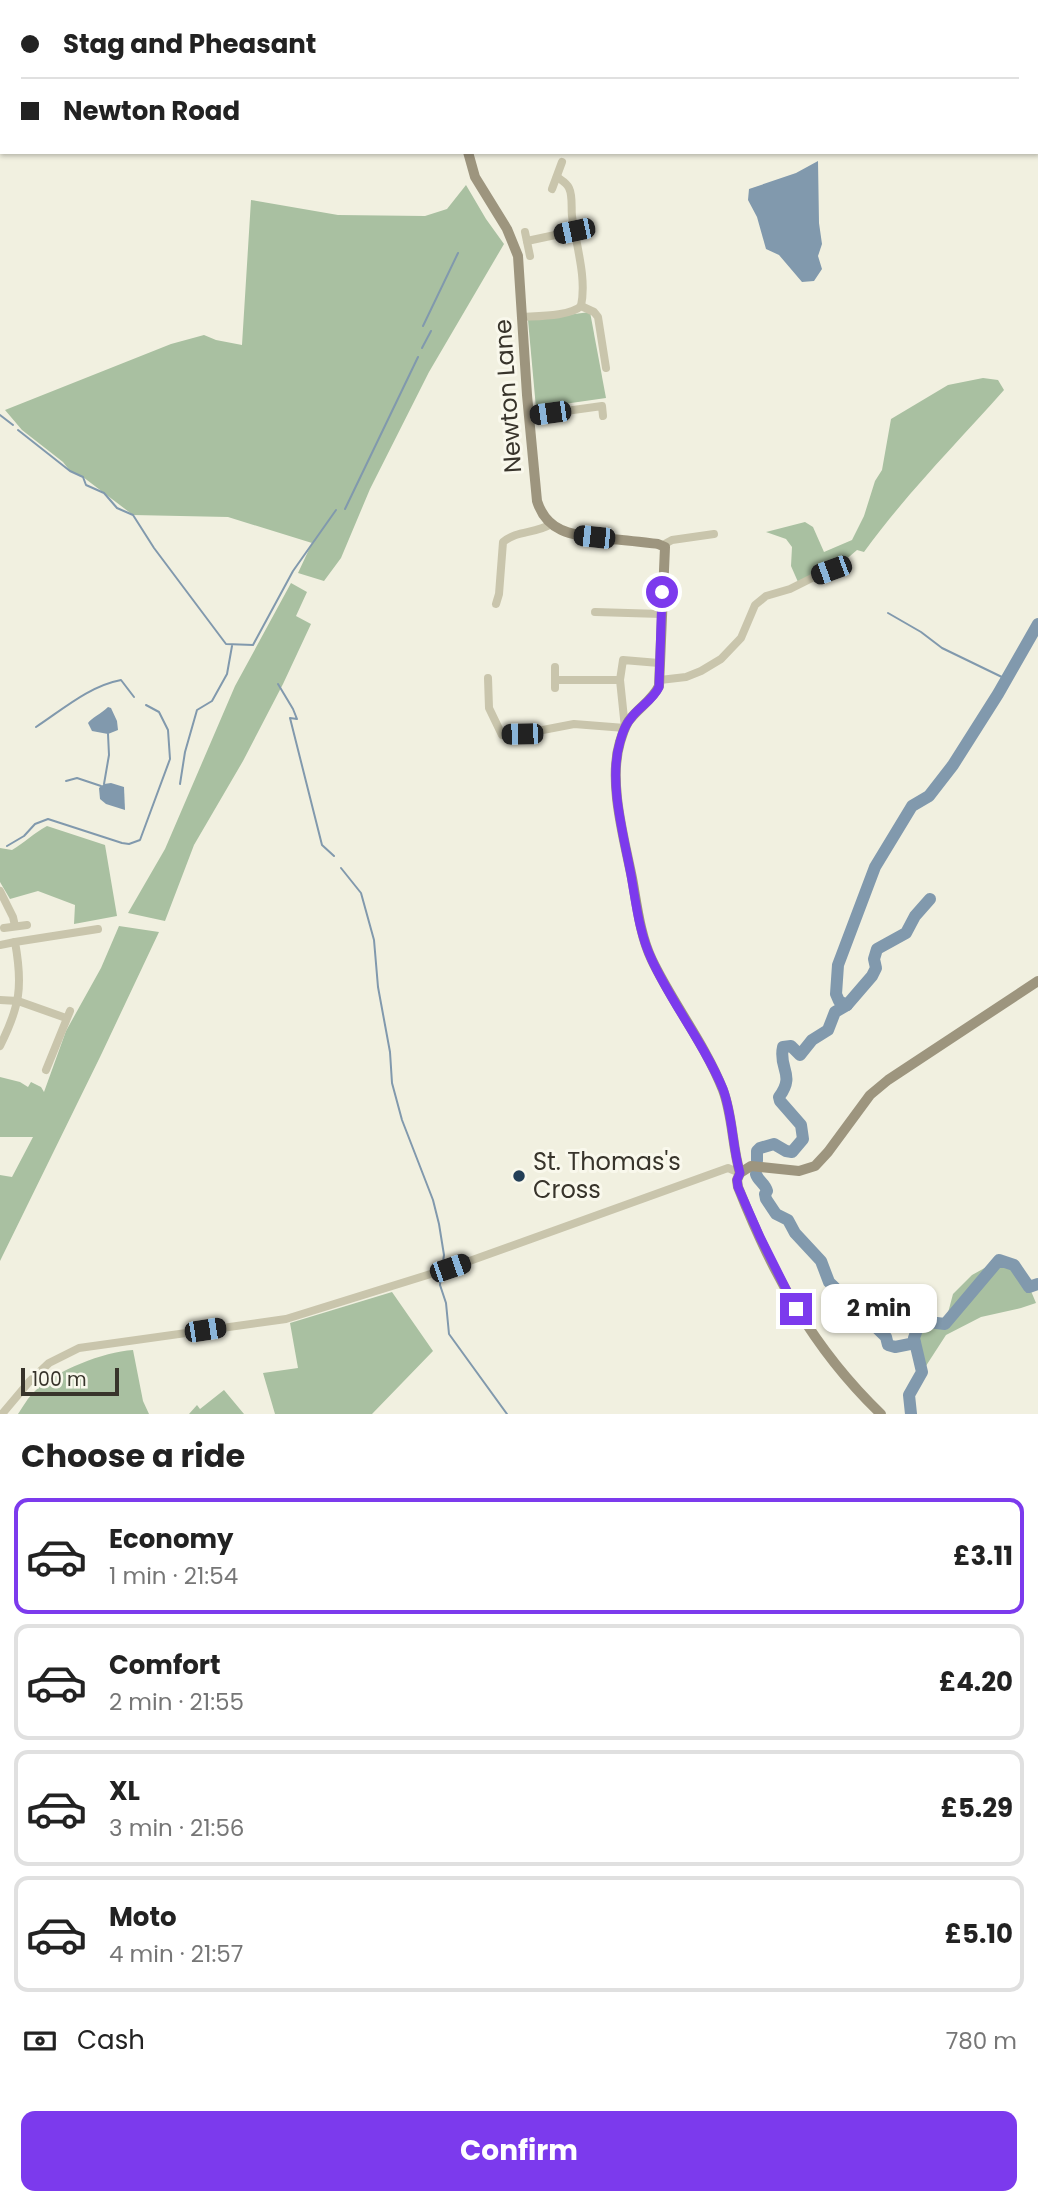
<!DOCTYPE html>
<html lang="en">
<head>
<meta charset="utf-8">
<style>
	body { margin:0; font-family:Poppins,sans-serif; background:#f6f6f6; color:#222; height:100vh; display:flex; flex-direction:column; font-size:26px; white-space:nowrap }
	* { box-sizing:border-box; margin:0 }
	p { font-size:23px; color:#767676 }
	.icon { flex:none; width:38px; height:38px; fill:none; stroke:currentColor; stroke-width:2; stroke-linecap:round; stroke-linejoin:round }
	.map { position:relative; height:1414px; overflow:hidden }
	.side { display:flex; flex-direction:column; background:#fff; flex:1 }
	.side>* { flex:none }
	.hud { position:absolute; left:0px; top:0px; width:1040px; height:154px; box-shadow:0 2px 5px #0004; display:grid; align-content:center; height:154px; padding:0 21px; background:#fff }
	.scale { position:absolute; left:21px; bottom:18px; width:98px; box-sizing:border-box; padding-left:7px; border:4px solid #38342b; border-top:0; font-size:19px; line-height:24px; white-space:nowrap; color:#38342b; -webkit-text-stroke:5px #f9f8ec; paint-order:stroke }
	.end { position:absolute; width:32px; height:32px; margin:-16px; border:9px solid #7c3aed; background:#fff; box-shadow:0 0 0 4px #fff }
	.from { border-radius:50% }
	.bubble { position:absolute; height:49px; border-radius:14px; background:#fff; box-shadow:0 2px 5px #0004; font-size:23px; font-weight:700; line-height:49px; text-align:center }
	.car { position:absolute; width:21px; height:42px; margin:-21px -10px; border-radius:9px; box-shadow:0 0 5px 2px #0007; background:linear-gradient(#222 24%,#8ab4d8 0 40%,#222 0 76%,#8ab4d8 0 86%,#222 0) }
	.hud b { display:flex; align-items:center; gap:24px; height:66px; font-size:26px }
	.hud b+b { border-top:2px solid #e0e0e0 }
	.hud i { width:18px; height:18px; background:#222 }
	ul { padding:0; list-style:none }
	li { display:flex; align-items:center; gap:21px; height:116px; margin:0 14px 10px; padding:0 7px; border:4px solid #e0e0e0; border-radius:14px }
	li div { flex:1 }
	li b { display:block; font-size:26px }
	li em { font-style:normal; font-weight:700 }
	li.active { border-color:#7c3aed }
	li>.icon { width:63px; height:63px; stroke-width:1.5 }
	h2 { padding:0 21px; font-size:32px; line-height:84px }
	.pay { display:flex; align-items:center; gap:18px; height:77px; padding:0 21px; font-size:26px }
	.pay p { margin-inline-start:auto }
	.cta { display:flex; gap:14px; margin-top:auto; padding:14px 21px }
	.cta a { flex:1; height:80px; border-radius:14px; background:#7c3aed; color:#fff; font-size:28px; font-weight:700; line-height:80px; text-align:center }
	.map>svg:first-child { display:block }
	.green { fill:#a9c0a1 }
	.water { fill:#8199ad }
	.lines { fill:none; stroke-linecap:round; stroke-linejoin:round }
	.stream { stroke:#8199ad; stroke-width:2 }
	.river { stroke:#8199ad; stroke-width:12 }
	.street { stroke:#c9c5ac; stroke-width:8 }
	.secondary { stroke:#9d957e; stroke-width:10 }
	.route { stroke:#7c3aed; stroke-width:9 }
	.poi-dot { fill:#233f57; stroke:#f9f8ec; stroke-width:2.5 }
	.labels { text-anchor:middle; stroke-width:6; stroke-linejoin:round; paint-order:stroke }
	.street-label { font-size:24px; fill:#38342b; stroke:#f9f8ec }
	.poi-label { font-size:24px; fill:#38342b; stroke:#f9f8ec; text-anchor:start }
</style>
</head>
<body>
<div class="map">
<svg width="1038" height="1414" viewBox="0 0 1038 1414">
	<rect width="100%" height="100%" fill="#f1f0e0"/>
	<!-- green -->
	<g class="green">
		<path d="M466 185 486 219 504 244 429 372 370 489 341 558 324 581 298 573 312 543 228 517 133 515 83 477 70 471 63 462 22 430 5 410 171 344 204 335 216 340 242 345 251 200 338 215 425 216 447 209Z"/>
		<path d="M590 312 606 398 536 408 528 320Z"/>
		<path d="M983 378 998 380 1004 390C957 443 906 494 864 552L857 550 843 562 798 582 791 566 792 547 786 539 766 532 805 522 813 527 824 552 852 540 864 516 875 481 882 470 891 419 948 385Z"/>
		<path d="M291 583 307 592 296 616 311 624 283 684 243 761 194 845 165 921 128 913 165 849 235 686Z"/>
		<path d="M47 826 105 845 117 916 74 924 75 905 38 891 10 899 0 882V848L12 850C24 843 34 833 47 826Z"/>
		<path d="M119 926 159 932 101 1055 0 1261V1175L12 1177 33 1137H0V1077L20 1082 28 1087 31 1082 41 1087 44 1092 66 1031 101 968Z"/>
		<path d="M999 1260C1022 1267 1027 1281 1036 1303L1021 1308 981 1317 946 1335 922 1372 914 1338 920 1321 945 1324 953 1294 972 1275Z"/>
		<path d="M392 1292 433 1351 372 1414H275L263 1373 298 1368 290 1323Z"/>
		<path d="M133 1350 143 1401 149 1414H18C23 1407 28 1397 35 1391 57 1370 103 1352 133 1350Z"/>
		<path d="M224 1390 244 1414H189L197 1405 200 1409Z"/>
	</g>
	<!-- water -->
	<g class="water">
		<path d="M818 161 819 223 822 244 818 256 822 269 814 281 802 282 779 255 766 249 757 217 748 200 749 189 796 173Z"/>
		<path d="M108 707 111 708 117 721 118 730 108 734 92 731 88 723C90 719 102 713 108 707Z"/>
		<path d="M111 783 124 787 125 810 106 804 100 799 99 788 104 784Z"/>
	</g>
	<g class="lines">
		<!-- stream -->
		<g class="stream">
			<path d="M423 326 458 253"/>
			<path d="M422 348 431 331"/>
			<path d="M0 415 13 425"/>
			<path d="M18 430 70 471 83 477 86 485 104 493 117 508 133 515 154 548 226 644 253 645 293 571 336 510"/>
			<path d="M345 509 418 357"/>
			<path d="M888 613 921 632 942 648 1006 679"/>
			<path d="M278 684 293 709 297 719 290 718 322 845 334 856"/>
			<path d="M36 727C62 710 89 686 121 680L134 697"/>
			<path d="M66 781 77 778 101 786"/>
			<path d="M104 784 109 755 108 734"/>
			<path d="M180 784 185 752 197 710 212 701 227 674 232 646"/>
			<path d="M7 846 24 836 35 824 48 819 122 843 129 844 140 840 170 759 168 730 159 712 146 705"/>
			<path d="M341 868 361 893 374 940 378 987 390 1052 392 1083 402 1120 433 1200 439 1224 444 1255 442 1269"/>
			<path d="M441 1274 440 1285 446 1303 449 1334 507 1414"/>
		</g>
		<!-- river -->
		<g class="river">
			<path d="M972 0 973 2"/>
			<path d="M847 1005 872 976 876 968 874 959 877 949 906 933 915 916 930 899"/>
			<path d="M757 1161V1151L760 1148 774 1144 786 1151 792 1152 803 1139 801 1125 780 1101 779 1097C796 1074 778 1069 783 1047L791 1046 800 1055 812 1040 828 1030 835 1012 847 1005 839 1001 836 994 838 965 875 867 912 806 929 796 953 765 998 694 1038 624"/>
			<path d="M756 1174C758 1181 765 1183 767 1191L765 1194 766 1199 776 1214 788 1220 795 1233 821 1261 829 1282 886 1337 888 1345 895 1347 915 1343"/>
			<path d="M911 1414 909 1395 922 1372 914 1338 920 1321 945 1324 999 1260 1014 1265 1029 1287 1038 1284"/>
		</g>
		<!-- street -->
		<g class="street">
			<path d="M557 177C561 180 567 183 569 188 573 196 571 208 572 216 576 245 587 278 581 306"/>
			<path d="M552 189 562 162"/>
			<path d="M525 232 530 256"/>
			<path d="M527 241 574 231"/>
			<path d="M581 306 594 312 598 317 606 368"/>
			<path d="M523 317C538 316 571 316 581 306"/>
			<path d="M530 416 602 406 603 416"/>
			<path d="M663 545 672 540 714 534"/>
			<path d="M496 604 499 594 503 542C517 530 535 534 551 524"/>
			<path d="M595 612 661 614"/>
			<path d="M555 667V688"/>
			<path d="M488 678 489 708 502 735 522 734 574 724 625 728 620 680 623 660 659 663"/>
			<path d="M556 680H620"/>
			<path d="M660 680 686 677 701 671 721 659 741 638 755 605 766 596 790 589 816 576 842 567"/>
			<path d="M0 891 13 917 15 926"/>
			<path d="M4 928 27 925"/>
			<path d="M0 945 15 942"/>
			<path d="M0 1000 18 1001 66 1018"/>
			<path d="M0 1046C20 1006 23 986 15 942L98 929"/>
			<path d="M46 1070 70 1011"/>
			<path d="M2 1414 29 1382 49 1363 79 1348 286 1319 450 1268 728 1168 740 1173"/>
		</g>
		<!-- secondary -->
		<g class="secondary">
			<path d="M454 0V2"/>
			<path d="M468 152 475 177 507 229 518 256 527 395 537 501C548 536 578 535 609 539 625 540 641 542 658 544L665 547 659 686C653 699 640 707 631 718 625 724 623 733 620 742 608 782 624 838 632 878 637 905 640 935 652 960 673 1004 705 1044 723 1090 733 1117 732 1146 740 1173L737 1180 738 1187C772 1273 813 1349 881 1414"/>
			<path d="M740 1173 751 1166 799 1171 815 1166 828 1152 870 1095 888 1080 1038 981"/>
		</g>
	</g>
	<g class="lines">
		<!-- route -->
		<path class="route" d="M662 592 659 687C653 700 639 707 631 718 625 725 622 734 620 742 608 781 624 836 631 875 636 903 639 932 651 958 671 1003 704 1043 723 1089 733 1116 732 1146 740 1173L737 1180 738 1187 760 1237 796 1309"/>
	</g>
	<!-- markers -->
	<circle class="poi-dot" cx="519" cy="1176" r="7"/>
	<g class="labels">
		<!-- street labels -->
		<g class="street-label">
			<text transform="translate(508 396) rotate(-94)" y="8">Newton Lane</text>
		</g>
		<!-- poi labels -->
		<g class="poi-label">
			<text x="533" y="1170">St. Thomas's<tspan x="533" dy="28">Cross</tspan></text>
		</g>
	</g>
</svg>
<div class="scale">100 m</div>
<i class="end from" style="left:662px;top:592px"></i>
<i class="end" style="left:796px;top:1309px"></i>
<div class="bubble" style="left:821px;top:1284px;width:116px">2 min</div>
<i class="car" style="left:574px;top:231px;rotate:258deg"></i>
<i class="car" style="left:550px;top:413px;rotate:262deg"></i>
<i class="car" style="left:594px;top:537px;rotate:276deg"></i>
<i class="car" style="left:831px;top:570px;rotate:250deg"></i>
<i class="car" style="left:522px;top:734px;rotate:269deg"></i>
<i class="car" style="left:450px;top:1268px;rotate:71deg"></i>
<i class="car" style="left:205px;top:1330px;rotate:81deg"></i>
<div class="hud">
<b><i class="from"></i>Stag and Pheasant</b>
<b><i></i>Newton Road</b>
</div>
</div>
<section class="side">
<h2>Choose a ride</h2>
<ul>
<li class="active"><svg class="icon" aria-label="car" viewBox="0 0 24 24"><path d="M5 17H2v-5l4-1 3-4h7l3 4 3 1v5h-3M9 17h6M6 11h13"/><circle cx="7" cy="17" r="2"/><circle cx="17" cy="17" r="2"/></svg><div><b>Economy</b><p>1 min · 21:54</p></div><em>£3.11</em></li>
<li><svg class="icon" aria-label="car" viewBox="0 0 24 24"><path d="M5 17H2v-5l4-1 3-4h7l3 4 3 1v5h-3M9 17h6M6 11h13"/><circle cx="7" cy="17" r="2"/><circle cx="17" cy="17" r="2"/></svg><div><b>Comfort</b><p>2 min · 21:55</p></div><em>£4.20</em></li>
<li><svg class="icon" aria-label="car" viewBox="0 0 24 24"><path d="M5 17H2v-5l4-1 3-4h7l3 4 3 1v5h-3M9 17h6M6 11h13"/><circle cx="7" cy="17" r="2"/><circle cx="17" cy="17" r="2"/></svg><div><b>XL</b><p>3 min · 21:56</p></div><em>£5.29</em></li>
<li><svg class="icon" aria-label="car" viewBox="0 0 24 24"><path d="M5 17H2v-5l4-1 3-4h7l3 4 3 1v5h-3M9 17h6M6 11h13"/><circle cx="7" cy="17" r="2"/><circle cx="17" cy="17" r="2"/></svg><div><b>Moto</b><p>4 min · 21:57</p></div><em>£5.10</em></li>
</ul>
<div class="pay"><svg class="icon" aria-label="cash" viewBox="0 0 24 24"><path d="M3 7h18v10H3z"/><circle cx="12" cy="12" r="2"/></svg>Cash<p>780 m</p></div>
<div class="cta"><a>Confirm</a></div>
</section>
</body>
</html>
